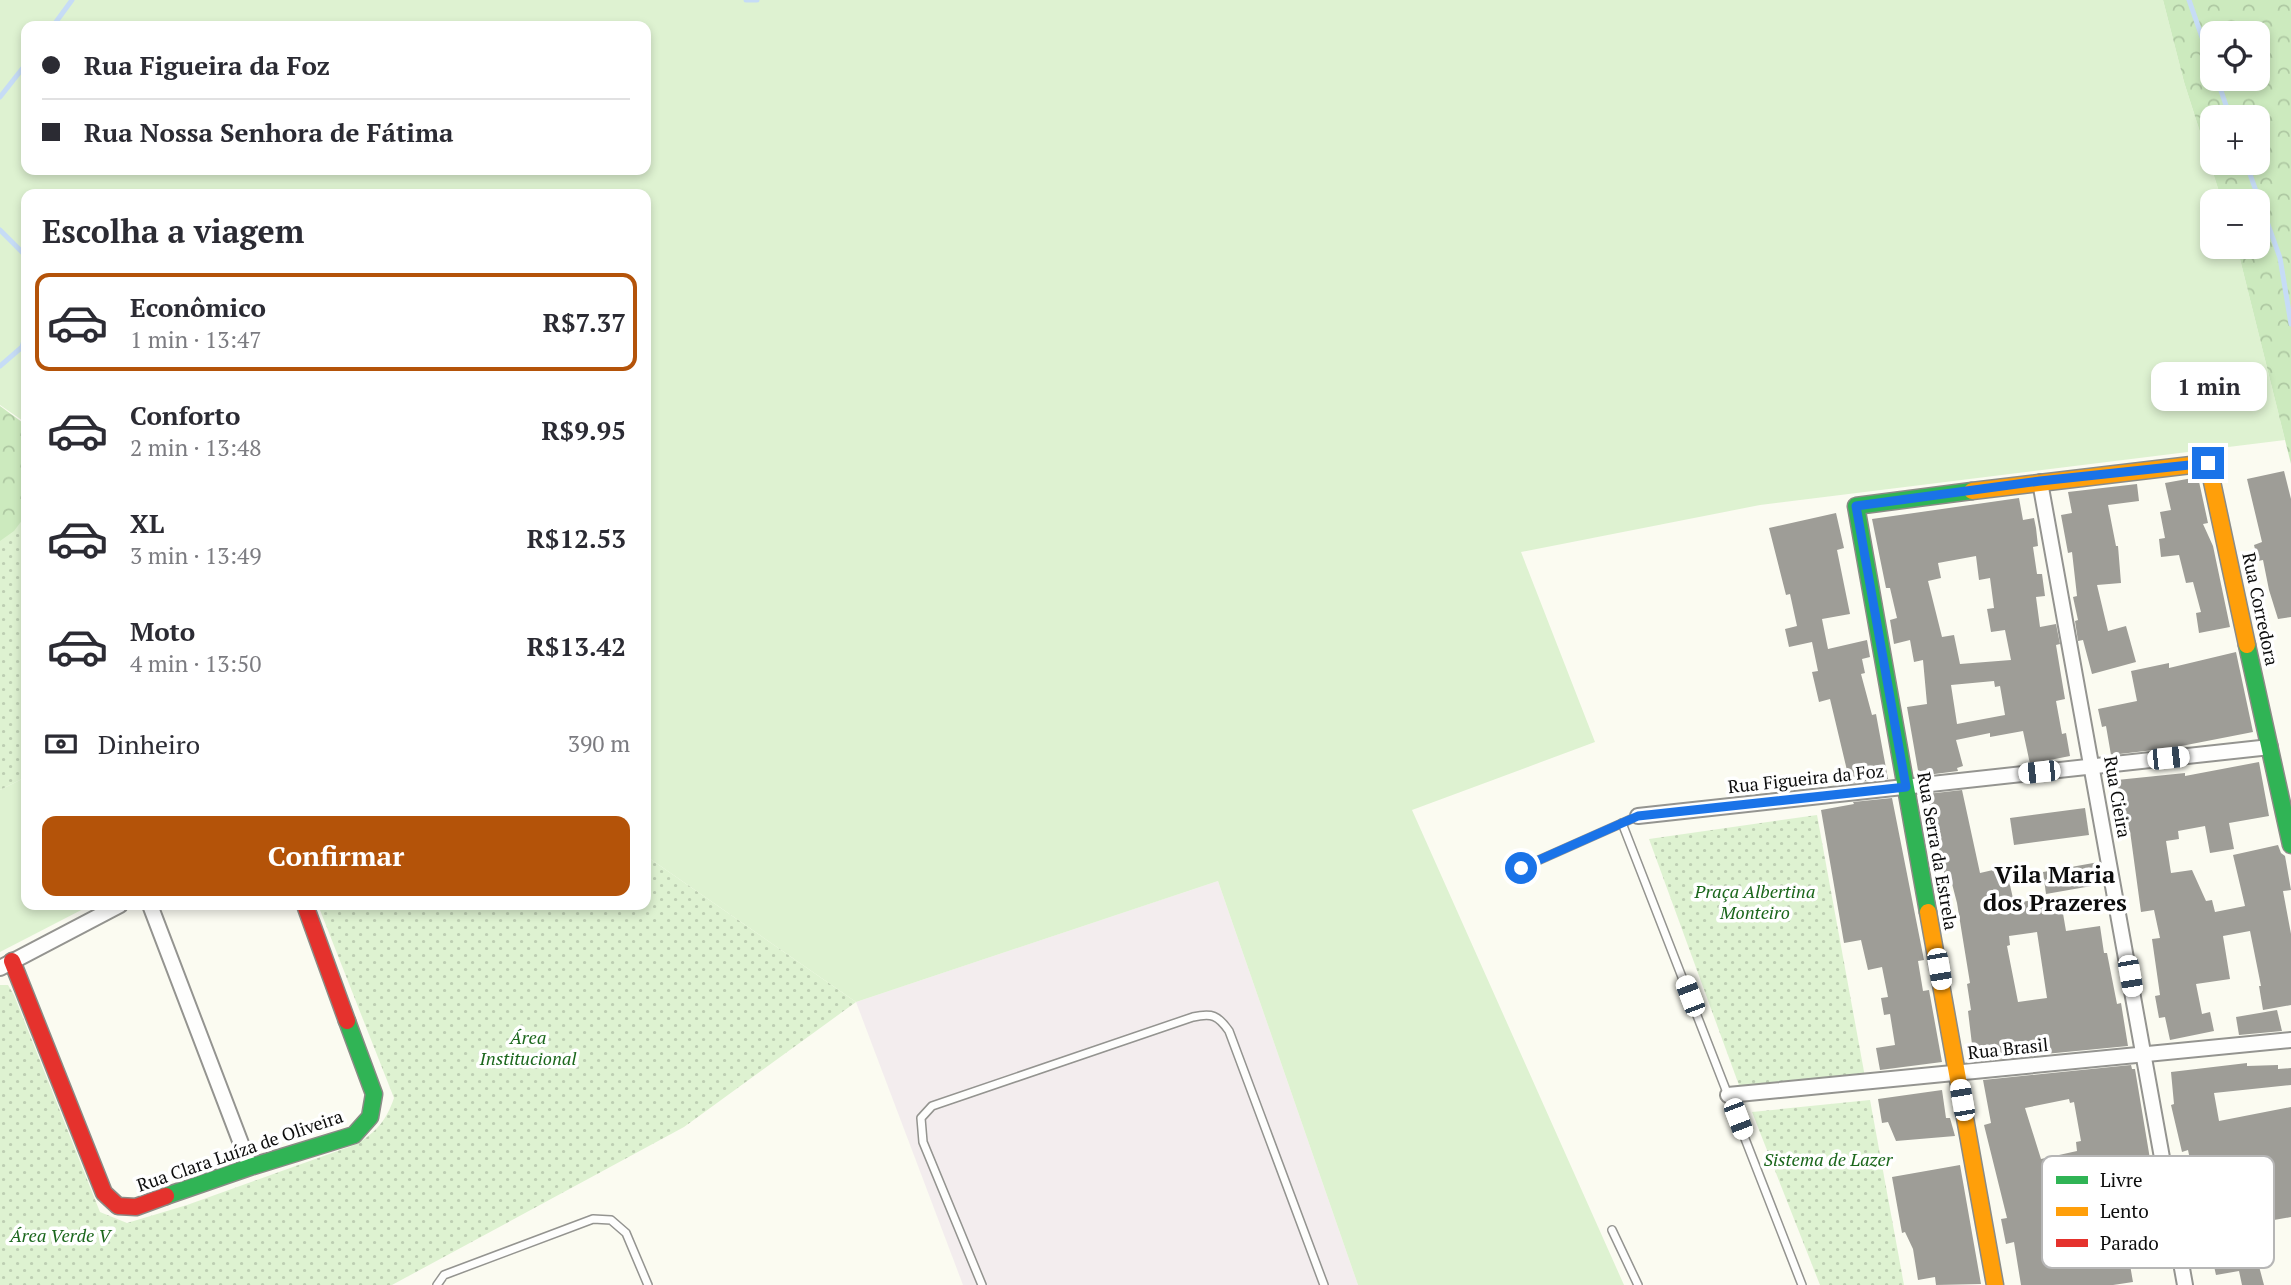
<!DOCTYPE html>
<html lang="pt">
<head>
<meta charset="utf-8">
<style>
	body { margin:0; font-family:"PT Serif",serif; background:#f7f7f7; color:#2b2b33; height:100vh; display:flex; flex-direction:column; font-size:26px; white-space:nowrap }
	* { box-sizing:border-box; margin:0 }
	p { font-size:23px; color:#7c7c81 }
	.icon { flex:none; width:38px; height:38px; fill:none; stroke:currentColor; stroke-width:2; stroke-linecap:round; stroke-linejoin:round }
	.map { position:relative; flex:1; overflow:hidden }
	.sheet { position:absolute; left:21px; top:189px; width:630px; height:721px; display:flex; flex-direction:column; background:#fff; border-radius:14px; box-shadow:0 4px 10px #0003 }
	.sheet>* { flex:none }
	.hud { position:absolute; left:21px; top:21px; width:630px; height:154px; border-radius:14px; box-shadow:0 4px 10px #0003; display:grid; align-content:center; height:154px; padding:0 21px; background:#fff }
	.tools { position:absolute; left:2200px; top:21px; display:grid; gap:14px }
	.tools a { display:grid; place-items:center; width:70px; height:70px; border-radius:14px; background:#fff; box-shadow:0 4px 10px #0003; font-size:35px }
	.end { position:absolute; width:32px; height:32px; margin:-16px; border:9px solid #1a73e8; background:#fff; box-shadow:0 0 0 4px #fff }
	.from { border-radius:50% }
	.bubble { position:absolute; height:49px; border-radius:14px; background:#fff; box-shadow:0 4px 10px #0003; font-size:23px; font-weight:700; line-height:49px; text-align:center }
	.car { position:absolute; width:21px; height:42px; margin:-21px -10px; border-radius:9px; box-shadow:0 0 5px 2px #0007; background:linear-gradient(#fff 24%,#345 0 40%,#fff 0 76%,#345 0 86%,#fff 0) }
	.hud b { display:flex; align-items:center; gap:24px; height:66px; font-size:26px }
	.hud b+b { border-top:2px solid #e1e1e2 }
	.hud i { width:18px; height:18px; background:#2b2b33 }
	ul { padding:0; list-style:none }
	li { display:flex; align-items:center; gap:21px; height:98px; margin:0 14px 10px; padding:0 7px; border:4px solid transparent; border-radius:14px }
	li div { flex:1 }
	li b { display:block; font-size:26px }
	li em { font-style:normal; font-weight:700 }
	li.on { border-color:#b45309 }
	li>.icon { width:63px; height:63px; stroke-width:1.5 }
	h2 { padding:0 21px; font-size:32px; line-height:84px }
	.pay { display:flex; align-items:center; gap:18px; height:77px; padding:0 21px; font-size:26px }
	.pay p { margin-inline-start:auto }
	.cta { display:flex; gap:14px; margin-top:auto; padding:14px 21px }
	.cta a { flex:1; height:80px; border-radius:14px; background:#b45309; color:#fff; font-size:28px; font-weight:700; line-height:80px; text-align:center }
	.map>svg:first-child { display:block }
	.industrial { fill:#f3edee }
	.grass { fill:#def2d1; fill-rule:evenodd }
	.forest { fill:url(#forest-crowns); fill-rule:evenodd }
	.park { fill:url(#park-dots) }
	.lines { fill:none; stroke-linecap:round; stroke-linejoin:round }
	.stream { stroke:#c6dcf6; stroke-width:5 }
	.building { fill:#9e9d97; fill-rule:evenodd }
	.lane-casing { stroke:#949490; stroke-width:10 }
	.street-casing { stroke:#949490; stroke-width:18 }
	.fast-casing { stroke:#8b8b86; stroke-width:19 }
	.slow-casing { stroke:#8b8b86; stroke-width:19 }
	.jam-casing { stroke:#8b8b86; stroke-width:19 }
	.lane { stroke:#fefefd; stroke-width:7 }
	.street { stroke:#fefefd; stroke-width:14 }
	.fast { stroke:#30b455; stroke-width:16 }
	.slow { stroke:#ff9f0a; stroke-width:16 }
	.jam { stroke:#e5322d; stroke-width:16 }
	.route { stroke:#1a73e8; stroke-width:9 }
	.labels { text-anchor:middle; stroke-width:7; stroke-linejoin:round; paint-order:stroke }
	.street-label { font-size:18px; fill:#0d0d0d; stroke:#fff }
	.park-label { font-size:18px; font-style:italic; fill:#1b671c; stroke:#fff }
	.district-label { font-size:24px; font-weight:bold; fill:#0d0d0d; stroke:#fff }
	.key { fill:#fff; stroke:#b6b6b6; stroke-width:2 }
	.key-label { font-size:19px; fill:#0d0d0d }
</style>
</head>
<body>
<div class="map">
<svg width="2291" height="1285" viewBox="0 0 2291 1285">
	<defs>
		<pattern id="forest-crowns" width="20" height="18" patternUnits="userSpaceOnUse" patternTransform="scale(1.75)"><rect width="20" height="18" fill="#cceabe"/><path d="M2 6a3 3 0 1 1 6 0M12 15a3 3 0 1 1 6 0" fill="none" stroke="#aec8a2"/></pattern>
		<pattern id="park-dots" width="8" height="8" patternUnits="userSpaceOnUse" patternTransform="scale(1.75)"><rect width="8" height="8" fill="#def2d1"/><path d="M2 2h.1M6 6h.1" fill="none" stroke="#bdceb2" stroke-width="1.8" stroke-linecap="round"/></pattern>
	</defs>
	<rect width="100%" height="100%" fill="#fbfbf1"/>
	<!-- industrial -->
	<path class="industrial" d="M1218 881 1358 1285H963L856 1002Z"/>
	<!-- grass -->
	<g class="grass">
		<path d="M0 0H2163L2184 82 2222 201H2212V247H2237L2285 440 1760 505 1521 552 1595 742 1412 810 1624 1285H1358L1218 881 856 1002 646 856V194H26V423L0 405ZM26 26H646V170H26Z"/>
		<path d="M26 777V905H91L0 952V790Z"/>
	</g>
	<!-- forest -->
	<g class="forest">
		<path d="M2163 0H2291V464L2237 247H2258V201H2222L2184 82ZM2212 33H2258V79H2212ZM2212 117H2258V163H2212Z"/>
		<path d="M0 406 26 425V516L15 532 0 542Z"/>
	</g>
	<!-- park -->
	<g class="park">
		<path d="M26 515V777L0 790V541L14 531Z"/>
		<path d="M1817 815 1865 1077 1740 1088 1649 839Z"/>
		<path d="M646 856 856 1002 684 1127 392 1285H0V985H8L14 995 100 1212 127 1223 187 1205 357 1144C377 1131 386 1121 394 1098L318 905H646Z"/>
		<path d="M1870 1100 1904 1285H1820L1752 1112Z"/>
	</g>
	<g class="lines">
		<!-- stream -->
		<g class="stream">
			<path d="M746 0H757"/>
			<path d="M2189 0 2212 66"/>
			<path d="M53 26 72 0"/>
			<path d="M2217 79 2230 117"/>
			<path d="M0 97 26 64"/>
			<path d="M2246 163 2280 258 2291 324"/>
			<path d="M0 230 26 256"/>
			<path d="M0 366 22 347 26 334"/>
		</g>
	</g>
	<!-- building -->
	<g class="building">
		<path d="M2284 471 2291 499V617L2278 619 2269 590 2263 560 2258 561 2254 545 2262 542 2247 479Z"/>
		<path d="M2198 477 2208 523 2203 524 2213 546 2230 627 2199 633 2196 613 2201 612 2193 582 2186 583 2179 555 2161 557 2159 539 2165 538 2160 512 2171 510 2165 483Z"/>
		<path d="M2137 484 2139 501 2108 505 2116 546H2118L2121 583 2097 585 2108 631 2126 626 2136 662 2092 674 2083 640 2078 641 2075 621 2078 620 2073 597 2077 596 2072 552 2068 553 2061 515 2072 513 2068 492Z"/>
		<path d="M2019 498 2023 520 2034 518 2036 528 2038 546 2033 547 2037 574H2042L2045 596 2036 597 2040 627 2056 624 2060 644 2056 645 2065 699 2056 701 2062 734 2066 733 2070 756 2030 764 2023 731 1990 737V733L1956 740 1963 766 1957 768 1958 771 1919 776 1907 707 1927 704 1923 660 1914 662 1910 640 1894 644 1890 620 1897 618 1890 588H1886L1872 519ZM1976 556 1979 580 1990 578 1994 608 1987 609 1991 632 2005 630 2011 660 1960 664 1954 635 1942 637 1928 581 1941 578 1938 563ZM1994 681 1995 687 2000 686 2005 715 1957 724 1951 685Z"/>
		<path d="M1836 513 1844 548 1837 550 1850 614 1822 619 1828 649 1867 640 1870 657 1862 659 1865 673 1861 674 1872 715 1876 714 1888 779 1850 783 1830 699 1819 702 1812 672 1818 671 1812 642 1789 647 1785 629 1797 626 1790 594 1786 595 1769 528Z"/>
		<path d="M2236 652 2253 732 2171 748 2111 755 2106 726 2102 727 2098 709 2137 701 2131 671 2169 663V668Z"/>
		<path d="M2259 762 2269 816 2229 823 2234 849 2210 853 2205 826 2178 831 2179 839 2166 841 2171 873 2192 870 2206 901 2212 900 2215 912 2245 906 2233 855 2278 845 2281 853 2285 856 2291 890 2283 891 2291 934V1005L2263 1010 2259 986H2261L2250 931 2223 936 2230 979 2196 984 2202 1014 2210 1012 2214 1031 2170 1040 2165 1017 2159 1018 2155 996 2160 995 2152 939 2160 938 2154 910 2141 912 2130 831 2128 832 2125 810H2120L2117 780 2185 773V776Z"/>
		<path d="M1962 790 1980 873 2006 867 2014 903 2060 896 2066 931 2100 926 2104 953H2107L2117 1004 2121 1003 2128 1046 1974 1061 1968 1011 1971 1010 1967 984 1970 983 1957 903 1950 876 1945 877 1927 794ZM2037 932 2047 998 2018 1002 2007 946 2010 945 2009 936Z"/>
		<path d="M1892 798 1924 960 1918 961 1923 991 1929 990 1942 1062 1880 1070 1876 1048 1895 1045 1890 1014 1884 1015 1881 998 1888 997 1882 967 1868 970 1861 940 1844 943 1821 810 1854 804 1853 802Z"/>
		<path d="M2085 808 2089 835 2014 845 2010 818Z"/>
		<path d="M2099 862 2103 884 2046 894 2043 872Z"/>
		<path d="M2277 1010 2282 1031 2239 1035 2236 1017Z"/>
		<path d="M2247 1063V1066L2278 1065V1069L2291 1068V1085L2214 1093 2219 1121 2291 1107V1217L2274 1220 2269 1188 2240 1195 2264 1285H2242L2239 1271 2216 1275 2200 1204 2193 1205 2188 1185 2195 1184 2188 1150 2182 1152 2171 1105 2174 1104 2171 1072Z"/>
		<path d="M2131 1065 2132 1069H2135L2150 1159 2154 1169 2166 1237 2162 1238 2165 1251 2129 1259 2133 1282 2113 1285H2021L2014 1242 2006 1244 2001 1219 2007 1218 1984 1125 1991 1123 1983 1080ZM2069 1099 2070 1103 2074 1102 2081 1141 2076 1142 2077 1151 2041 1159 2025 1108ZM2077 1166 2081 1201 2056 1207 2048 1173Z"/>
		<path d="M1942 1090 1946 1118H1950L1955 1136 1896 1141 1888 1122 1882 1123 1878 1099Z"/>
		<path d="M1960 1165 1981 1284 1936 1285 1935 1277 1918 1280 1913 1249 1905 1232 1902 1233 1892 1177Z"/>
	</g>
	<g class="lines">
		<defs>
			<g id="lane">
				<path d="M1622 823 1802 1285"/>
				<path d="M1521 868 1638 816"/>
				<path d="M1612 1230 1638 1285"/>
				<path d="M437 1285 444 1275 593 1219 611 1220 626 1233 648 1285"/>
				<path d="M982 1285 923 1142 921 1118 932 1106 1193 1017C1212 1013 1218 1015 1229 1031L1324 1285"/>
			</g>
			<g id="street">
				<path d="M2040 482 2185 1285"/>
				<path d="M1638 816 2270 747"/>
				<path d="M150 905 250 1167"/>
				<path d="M0 968 120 905"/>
				<path d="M1728 1095 2291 1040"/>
			</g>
			<g id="fast">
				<path d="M2247 645 2291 845"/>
				<path d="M1928 912 1856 506 1972 491"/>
				<path d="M166 1196 250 1167 354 1135 370 1117 374 1094 347 1021"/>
			</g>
			<g id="slow">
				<path d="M1972 491 2208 463 2247 645"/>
				<path d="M1928 912 1995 1285"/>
			</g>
			<g id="jam">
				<path d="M305 905 347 1021"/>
				<path d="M12 961 104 1193 118 1206 136 1207 166 1196"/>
			</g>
		</defs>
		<!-- lane casing -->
		<use href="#lane" class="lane-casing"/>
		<!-- street casing -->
		<use href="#street" class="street-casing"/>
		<!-- fast casing -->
		<use href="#fast" class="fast-casing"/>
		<!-- slow casing -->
		<use href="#slow" class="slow-casing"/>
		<!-- jam casing -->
		<use href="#jam" class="jam-casing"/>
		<!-- lane -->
		<use href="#lane" class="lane"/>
		<!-- street -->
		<use href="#street" class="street"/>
		<!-- fast -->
		<use href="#fast" class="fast"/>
		<!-- slow -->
		<use href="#slow" class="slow"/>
		<!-- jam -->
		<use href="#jam" class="jam"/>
	</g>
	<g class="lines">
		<!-- route -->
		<path class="route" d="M1521 868 1638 816 1906 787 1856 506 2040 481 2208 463"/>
	</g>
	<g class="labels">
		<!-- street labels -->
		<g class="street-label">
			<text transform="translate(2260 609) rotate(78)" y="6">Rua Corredora</text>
			<text transform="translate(1806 779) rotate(-6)" y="6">Rua Figueira da Foz</text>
			<text transform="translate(2117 797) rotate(80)" y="6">Rua Cieira</text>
			<text transform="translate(1937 851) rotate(80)" y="6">Rua Serra da Estrela</text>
			<text transform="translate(2008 1049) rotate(-6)" y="6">Rua Brasil</text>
			<text transform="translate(240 1151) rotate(-19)" y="6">Rua Clara Luíza de Oliveira</text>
		</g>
		<!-- park labels -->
		<g class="park-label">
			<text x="1755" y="898">Praça Albertina<tspan x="1755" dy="21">Monteiro</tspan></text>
			<text x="528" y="1044">Área<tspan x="528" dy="21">Institucional</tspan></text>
			<text x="1828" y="1166">Sistema de Lazer</text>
			<text x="60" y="1242">Área Verde V</text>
		</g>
		<!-- district labels -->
		<g class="district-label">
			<text x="2055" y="883">Vila Maria<tspan x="2055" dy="28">dos Prazeres</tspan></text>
		</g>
	</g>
	<!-- legend -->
	<rect x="2042" y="1156" width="232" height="112" rx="10" class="key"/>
	<rect x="2056" y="1176" width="32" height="8" fill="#30b455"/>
	<rect x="2056" y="1207" width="32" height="9" fill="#ff9f0a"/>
	<rect x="2056" y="1239" width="32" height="8" fill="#e5322d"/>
	<g class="key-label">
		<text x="2100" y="1187">Livre</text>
		<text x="2100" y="1218">Lento</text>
		<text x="2100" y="1250">Parado</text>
	</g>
</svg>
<div class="tools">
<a><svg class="icon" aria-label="locate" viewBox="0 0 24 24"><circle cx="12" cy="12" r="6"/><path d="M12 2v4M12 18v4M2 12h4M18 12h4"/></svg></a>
<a>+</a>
<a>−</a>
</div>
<i class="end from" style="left:1521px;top:868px"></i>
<i class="end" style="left:2208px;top:463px"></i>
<div class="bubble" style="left:2151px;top:362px;width:116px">1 min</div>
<i class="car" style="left:2168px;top:758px;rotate:84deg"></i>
<i class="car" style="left:2039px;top:772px;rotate:264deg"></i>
<i class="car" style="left:1939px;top:969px;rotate:170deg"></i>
<i class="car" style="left:2130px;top:976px;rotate:170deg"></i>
<i class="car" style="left:1690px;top:996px;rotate:339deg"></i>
<i class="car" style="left:1962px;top:1100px;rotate:350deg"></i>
<i class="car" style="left:1738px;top:1119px;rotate:159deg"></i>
<div class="hud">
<b><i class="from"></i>Rua Figueira da Foz</b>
<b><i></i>Rua Nossa Senhora de Fátima</b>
</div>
<section class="sheet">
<h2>Escolha a viagem</h2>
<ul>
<li class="on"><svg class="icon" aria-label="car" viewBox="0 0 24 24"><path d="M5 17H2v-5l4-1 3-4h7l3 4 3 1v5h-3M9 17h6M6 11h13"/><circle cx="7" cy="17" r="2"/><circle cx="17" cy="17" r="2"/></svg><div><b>Econômico</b><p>1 min · 13:47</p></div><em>R$7.37</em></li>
<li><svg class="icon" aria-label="car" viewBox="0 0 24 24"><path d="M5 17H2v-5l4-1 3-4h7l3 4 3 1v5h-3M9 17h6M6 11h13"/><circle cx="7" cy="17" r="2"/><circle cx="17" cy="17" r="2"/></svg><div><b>Conforto</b><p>2 min · 13:48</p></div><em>R$9.95</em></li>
<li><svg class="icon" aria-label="car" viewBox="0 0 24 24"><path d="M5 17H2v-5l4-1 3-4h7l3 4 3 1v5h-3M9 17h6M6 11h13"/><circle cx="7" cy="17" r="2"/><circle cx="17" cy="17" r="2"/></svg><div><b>XL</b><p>3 min · 13:49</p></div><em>R$12.53</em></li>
<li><svg class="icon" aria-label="car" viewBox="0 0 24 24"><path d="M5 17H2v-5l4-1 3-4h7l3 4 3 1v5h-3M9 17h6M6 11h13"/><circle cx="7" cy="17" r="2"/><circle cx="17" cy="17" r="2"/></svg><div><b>Moto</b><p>4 min · 13:50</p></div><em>R$13.42</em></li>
</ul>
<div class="pay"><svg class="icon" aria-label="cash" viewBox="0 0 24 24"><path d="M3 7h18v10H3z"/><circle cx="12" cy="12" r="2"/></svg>Dinheiro<p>390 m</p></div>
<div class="cta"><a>Confirmar</a></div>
</section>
</div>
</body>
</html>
